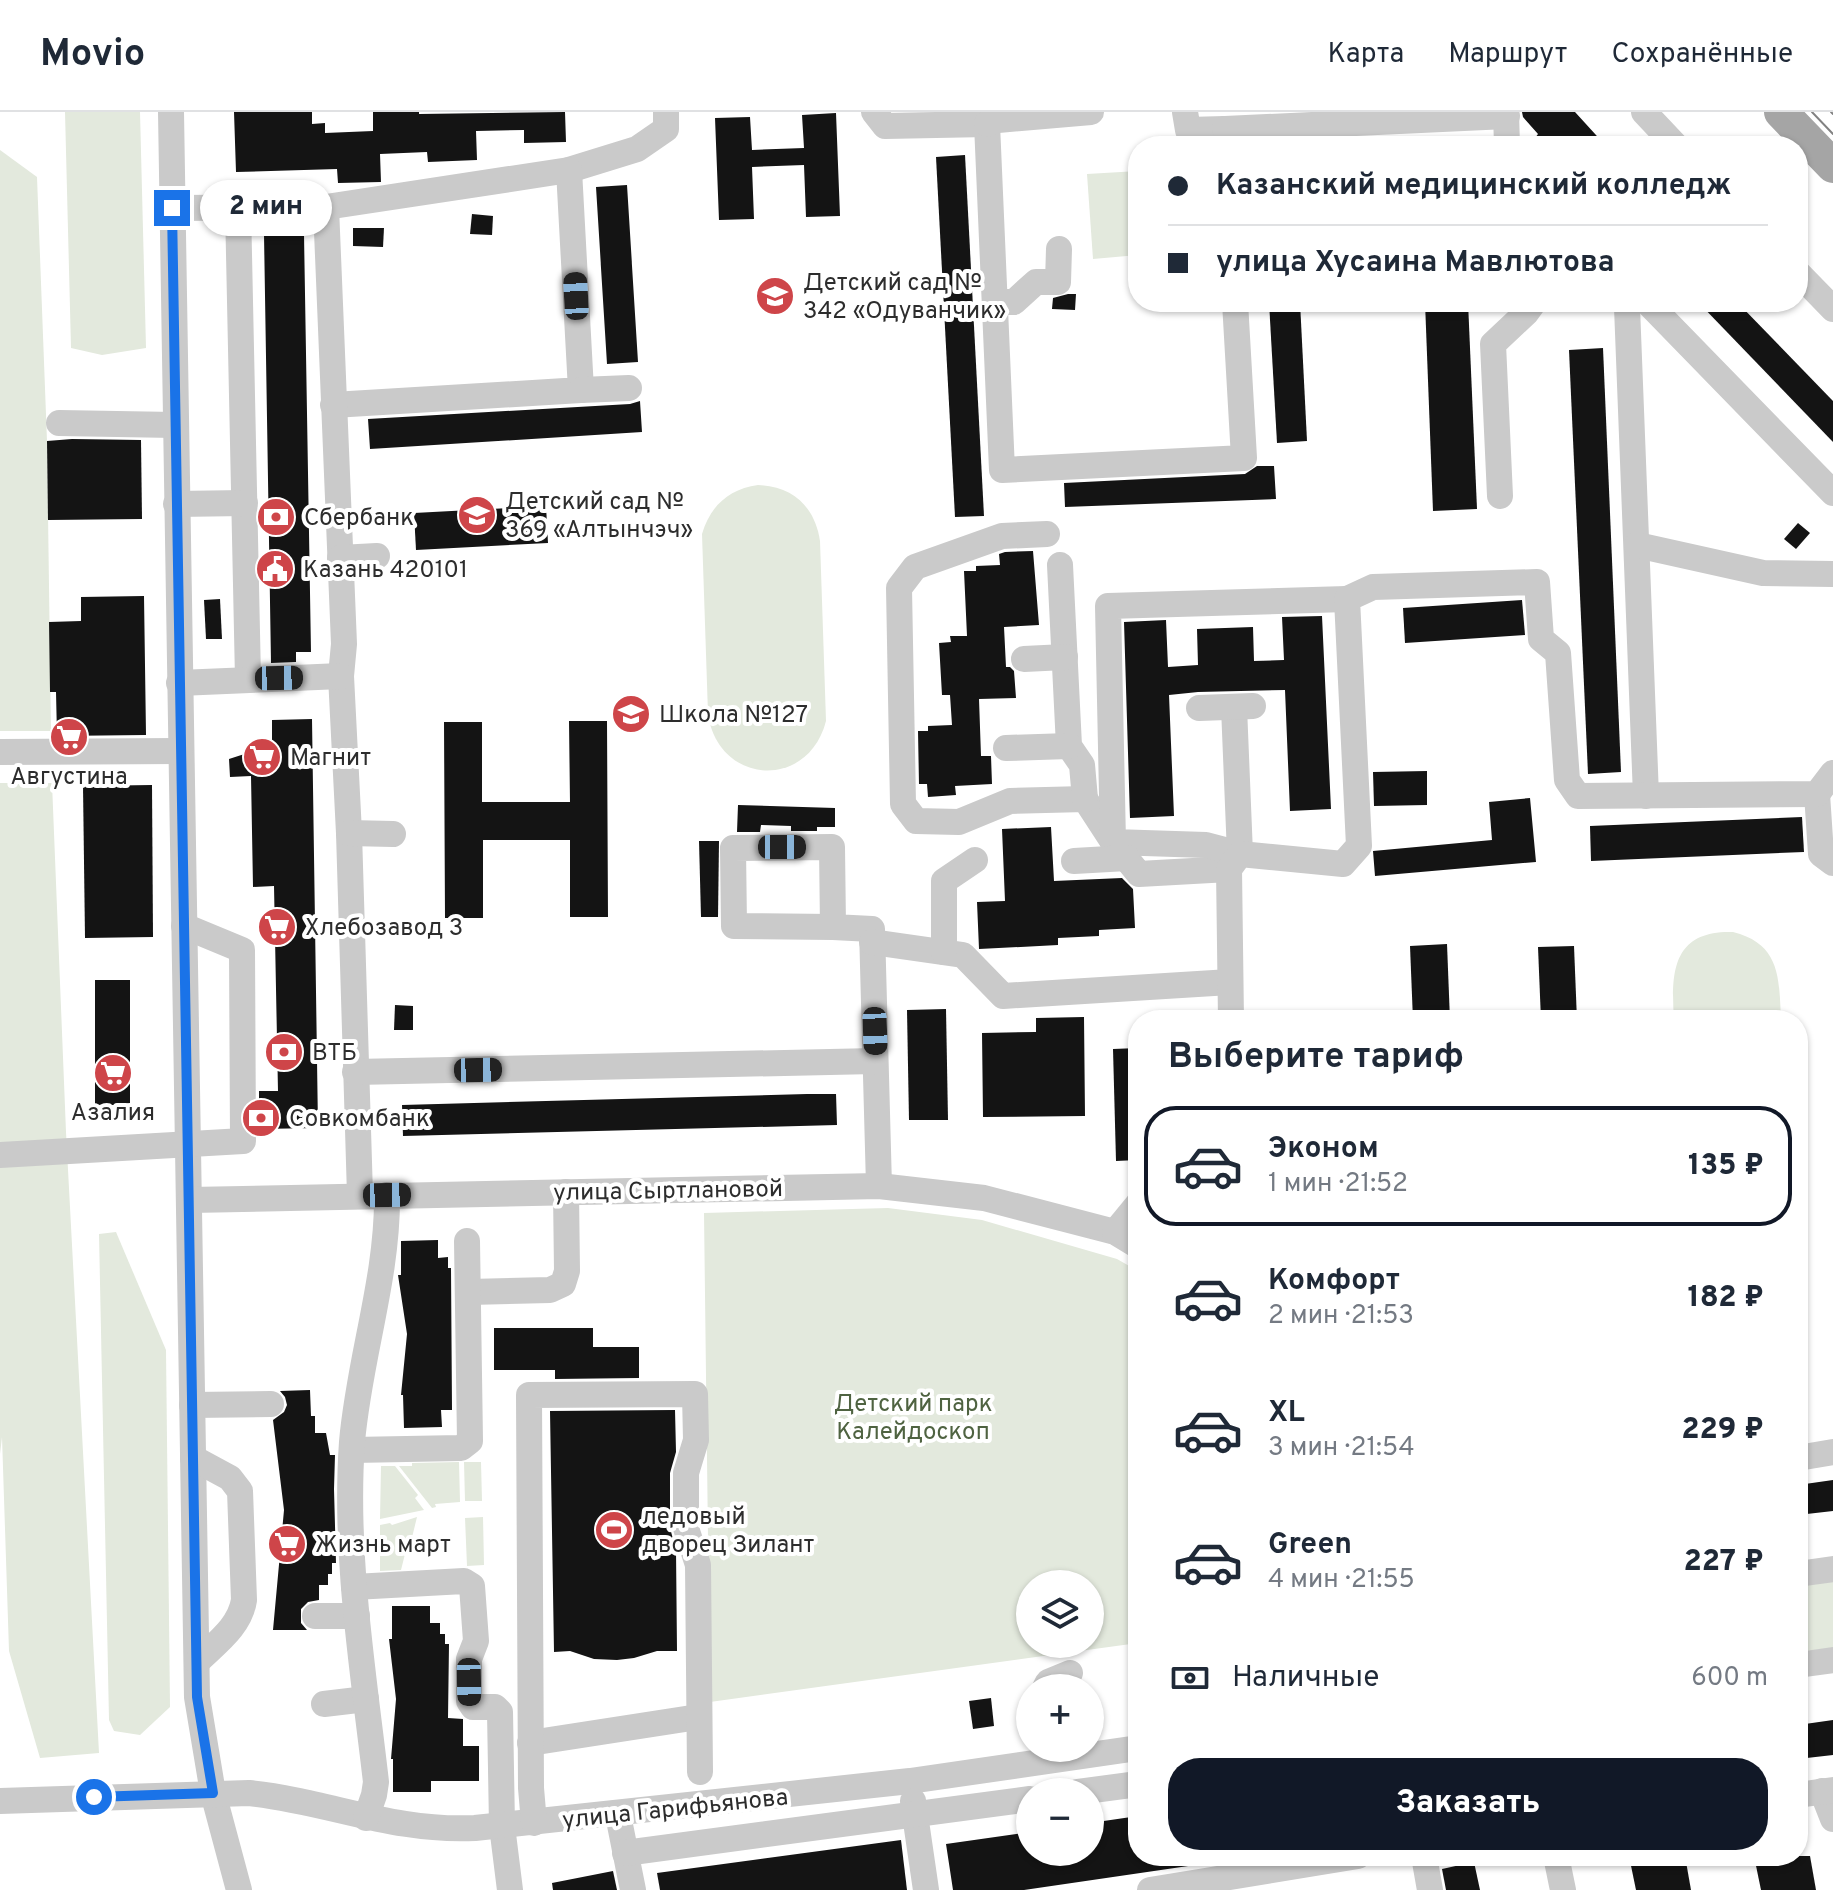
<!DOCTYPE html>
<html lang="ru">
<head>
<meta charset="utf-8">
<style>
	body { margin:0; font-family:Overpass,sans-serif; background:#f6f6f7; color:#1f2937; height:100vh; display:flex; flex-direction:column; font-size:30px; white-space:nowrap }
	* { box-sizing:border-box; margin:0 }
	p { font-size:26px; color:#747a83 }
	.icon { flex:none; width:44px; height:44px; fill:none; stroke:currentColor; stroke-width:2; stroke-linecap:round; stroke-linejoin:round }
	.map { position:relative; flex:1; overflow:hidden }
	.details { position:absolute; left:1128px; top:898px; width:680px; height:856px; display:flex; flex-direction:column; background:#fff; border-radius:32px; box-shadow:0 2px 6px #0004 }
	.details>* { flex:none }
	.guide { position:absolute; left:1128px; top:24px; width:680px; height:176px; border-radius:32px; box-shadow:0 2px 6px #0004; display:grid; align-content:center; height:176px; padding:0 40px; background:#fff }
	.tools { position:absolute; left:1016px; top:1458px; display:grid; gap:16px }
	.tools a { display:grid; place-items:center; width:88px; height:88px; border-radius:50%; background:#fff; box-shadow:0 2px 6px #0004; font-size:40px }
	.end { position:absolute; width:36px; height:36px; margin:-18px; border:10px solid #1a73e8; background:#fff; box-shadow:0 0 0 4px #fff }
	.from { border-radius:50% }
	.bubble { position:absolute; height:56px; border-radius:28px; background:#fff; box-shadow:0 2px 6px #0004; font-size:26px; font-weight:800; line-height:56px; text-align:center }
	.car { position:absolute; width:24px; height:48px; margin:-24px -12px; border-radius:10px; box-shadow:0 0 6px 2px #0007; background:linear-gradient(#222 24%,#8ab4d8 0 40%,#222 0 76%,#8ab4d8 0 86%,#222 0) }
	.guide b { display:flex; align-items:center; gap:28px; height:76px; font-size:30px }
	.guide b+b { border-top:2px solid #e0e1e3 }
	.guide i { width:20px; height:20px; background:#1f2937 }
	ul { padding:0; list-style:none }
	li { display:flex; align-items:center; gap:24px; height:120px; margin:0 16px 12px; padding:0 24px; border:4px solid transparent; border-radius:32px }
	li div { flex:1 }
	li b { display:block; font-size:30px }
	li em { font-style:normal; font-weight:800 }
	li.on { border-color:#111827 }
	li>.icon { width:72px; height:72px; stroke-width:1.5 }
	h2 { padding:0 40px; font-size:36px; line-height:96px }
	.pay { display:flex; align-items:center; gap:20px; height:88px; padding:0 40px; font-size:30px }
	.pay p { margin-inline-start:auto }
	.action { display:flex; gap:16px; margin-top:auto; padding:16px 40px }
	.action a { flex:1; height:92px; border-radius:32px; background:#111827; color:#fff; font-size:32px; font-weight:800; line-height:92px; text-align:center }
	header { display:flex; align-items:center; gap:48px; box-sizing:border-box; height:112px; padding:0 40px; background:#fff; border-bottom:2px solid #e0e1e3 }
	header strong { font-size:38px }
	nav { display:flex; gap:44px; margin-inline-start:auto; font-size:28px }
	.map>svg:first-child { display:block }
	.green { fill:#e3e9dd; fill-rule:evenodd }
	.building { fill:#141414 }
	.lines { fill:none; stroke-linecap:round; stroke-linejoin:round }
	.minor { stroke:#cacaca; stroke-width:26 }
	.major { stroke:#a5a5a5; stroke-width:34 }
	.tram { stroke:#828282; stroke-width:2 }
	.route { stroke:#1a73e8; stroke-width:10 }
	.labels { text-anchor:middle; stroke-width:8; stroke-linejoin:round; paint-order:stroke }
	.poi-label { font-size:24px; fill:#2d2d2d; stroke:#fff; text-anchor:start }
	.street-label { font-size:24px; fill:#2d2d2d; stroke:#fff }
	.park-label { font-size:24px; fill:#4f6341; stroke:#fff }
</style>
</head>
<body>
<header>
<strong>Movio</strong>
<nav><a>Карта</a><a>Маршрут</a><a>Сохранённые</a></nav>
</header>
<div class="map">
<svg width="1833" height="1778" viewBox="0 0 1833 1778">
	<rect width="100%" height="100%" fill="#fff"/>
	<!-- green -->
	<g class="green">
		<path d="M65 0H140L146 236 102 243 71 236Z"/>
		<path d="M0 38 37 65 47 329 51 619H0Z"/>
		<path d="M1138 59V143L1093 147 1087 62Z"/>
		<path d="M758 373C793 374 815 395 820 429L826 609C808 679 718 673 708 602L702 422C710 394 729 377 758 373Z"/>
		<path d="M0 671H52L66 1020 99 1641 40 1646 9 1539 2 1325 0 1342Z"/>
		<path d="M1733 820C1781 832 1779 867 1781 908H1674C1671 861 1672 818 1733 820Z"/>
		<path d="M888 1096 982 1108 1117 1147 1138 1159V1531L710 1590 704 1101ZM1030 1472H1090V1532H1030Z"/>
		<path d="M116 1120 166 1238 170 1595 140 1623 114 1619 109 1608 99 1122Z"/>
		<path d="M459 1350 460 1390 435 1392 436 1395 432 1396 399 1354H412V1351Z"/>
		<path d="M464 1350H481L482 1389H465Z"/>
		<path d="M381 1354H395L418 1383 415 1386 424 1398 380 1407Z"/>
		<path d="M417 1405 408 1442H405L401 1458 380 1459V1413L390 1411 392 1413Z"/>
		<path d="M483 1405 484 1453 467 1454 465 1406Z"/>
		<path d="M1833 1463V1536L1798 1540V1468Z"/>
	</g>
	<!-- building -->
	<g class="building">
		<path d="M234 0H312V12L325 11V21L373 19V0H419V2L565 0 566 30 524 31V18L476 19 477 48 428 50 427 40 380 42 381 70 338 71 337 57 236 60Z"/>
		<path d="M1522 0H1575L1606 34H1542L1535 26 1538 22 1523 5Z"/>
		<path d="M836 1 840 104 806 105 804 53 752 55 754 107 719 108 715 6 750 5 752 38 804 36 802 3Z"/>
		<path d="M965 43 984 404 955 405 936 45Z"/>
		<path d="M627 73 638 250 607 252 596 75Z"/>
		<path d="M472 102 493 104 492 123 470 122Z"/>
		<path d="M353 116H384L383 135 353 134Z"/>
		<path d="M264 122H304L311 540H296V550L271 551Z"/>
		<path d="M1068 182H1076L1075 198 1052 197 1053 186Z"/>
		<path d="M1269 190H1300L1307 329 1277 331Z"/>
		<path d="M1425 190H1468L1477 397 1433 399Z"/>
		<path d="M1698 190H1737L1833 289V330Z"/>
		<path d="M1603 236 1621 660 1588 662 1569 238Z"/>
		<path d="M640 289 642 320 370 337 368 307 630 292Z"/>
		<path d="M72 327 141 328 142 407 48 408 47 329Z"/>
		<path d="M1257 354H1274L1276 387 1065 395 1064 371 1245 362Z"/>
		<path d="M546 394 548 431 416 438 414 401Z"/>
		<path d="M1798 411 1810 421 1796 437 1784 427Z"/>
		<path d="M1033 439 1039 513 1004 515 1006 555H1010L1014 559 1016 586 979 587 981 644H991L992 672 955 674 956 683 928 685 927 672H919L918 619H928V614L952 613 950 583H942L939 531 951 530 950 524H967L964 459H976V454L1000 453 999 442 1005 440Z"/>
		<path d="M144 484 146 623 57 624 56 580H50L49 510 81 509V485Z"/>
		<path d="M220 487 222 527H206L204 488Z"/>
		<path d="M1522 488 1525 523 1405 531 1403 496Z"/>
		<path d="M1322 504 1331 697 1290 699 1285 578 1198 580 1169 583 1174 704 1130 706 1124 510 1166 508 1168 555 1198 553 1197 517 1253 515 1254 549 1284 548 1282 505Z"/>
		<path d="M312 607 318 1016 259 1017V979H278L274 774 253 775 251 664 230 665 229 647 272 633V608Z"/>
		<path d="M569 609H607L608 805H570V728H483V806H445L444 610H482V690H570Z"/>
		<path d="M1427 659V693L1374 694 1373 660Z"/>
		<path d="M152 673 153 825 85 826 83 674Z"/>
		<path d="M1530 686 1536 750 1375 764 1373 739 1492 728 1489 690Z"/>
		<path d="M738 693 835 696V715H817V719H791V714L761 713 760 720H737Z"/>
		<path d="M1802 705 1804 740 1591 749 1590 714Z"/>
		<path d="M1051 715 1054 769 1122 766 1133 777 1135 816 1099 818V824L1058 826V833L979 837 977 790 1005 789 1002 717Z"/>
		<path d="M699 729H719L718 805H701Z"/>
		<path d="M1447 832 1450 908H1413L1410 834Z"/>
		<path d="M1574 834 1577 908H1541L1538 835Z"/>
		<rect x="95" y="868" width="35" height="125"/>
		<path d="M395 893 413 894V918H394Z"/>
		<path d="M946 897 948 1008H909L907 898Z"/>
		<path d="M1084 905 1085 1004 983 1005 982 921 1036 920V906Z"/>
		<path d="M1138 936V1048L1116 1049 1113 937Z"/>
		<path d="M807 982H836L837 1013 403 1024 402 993Z"/>
		<path d="M438 1128V1146L448 1145V1156H451L452 1298H441L442 1315 404 1316 403 1283H401L407 1222 398 1163H401V1129Z"/>
		<path d="M494 1216H593V1235H639V1266L555 1267V1258H494Z"/>
		<path d="M310 1278 311 1304H315V1321H326L330 1343H335L334 1377 336 1451H332V1462H328V1473H319V1488L308 1490 301 1497V1511L307 1518H273L284 1398 273 1308 284 1300 287 1293 285 1285 280 1279Z"/>
		<path d="M675 1298 676 1340 670 1361V1416L676 1438 677 1539H657L634 1546 617 1548 594 1547 570 1539 554 1540 550 1299Z"/>
		<path d="M1833 1368V1399L1798 1403V1373Z"/>
		<path d="M392 1494H430V1511H440V1522H445V1532H449L448 1606 463 1607V1634H479V1669H431V1680H393V1647H391L396 1587 389 1527H392Z"/>
		<path d="M991 1586 994 1614 973 1617 969 1589Z"/>
		<path d="M1833 1608V1643L1798 1647V1613Z"/>
		<path d="M1138 1704V1744H1194L1195 1753 1024 1778H953L946 1732 1030 1720V1740H1090V1711Z"/>
		<path d="M901 1728 907 1778H660L657 1761Z"/>
		<path d="M1629 1744H1685L1691 1778H1636Z"/>
		<path d="M1754 1744H1810L1816 1778H1761Z"/>
		<path d="M1474 1750 1480 1778H1446L1442 1757Z"/>
		<path d="M613 1759 617 1778H553L552 1771Z"/>
	</g>
	<g class="lines">
		<!-- minor -->
		<g class="minor">
			<path d="M171 0 197 1585 213 1681 239 1778"/>
			<path d="M874 0 885 14 987 12 1002 358 1244 346 1235 190"/>
			<path d="M1185 0 1188 18 1225 17 1226 34"/>
			<path d="M1506 0 1507 34"/>
			<path d="M1644 0 1676 34"/>
			<path d="M987 12 998 8 1091 0"/>
			<path d="M1225 17 1507 4"/>
			<path d="M569 58 637 37 666 17V0"/>
			<path d="M238 95 248 567"/>
			<path d="M326 95 569 58 581 278 333 293"/>
			<path d="M172 96 326 95 344 532 341 564 349 721 360 1083"/>
			<path d="M1798 161 1833 197"/>
			<path d="M995 190H1014L1036 170H1058L1059 137"/>
			<path d="M1632 190 1627 195 1646 684"/>
			<path d="M1647 190 1833 381"/>
			<path d="M581 278 629 276"/>
			<path d="M59 311 175 313"/>
			<path d="M1500 384 1493 232 1526 201 1534 190"/>
			<path d="M176 392 245 391"/>
			<path d="M1047 422 1002 424 915 455 899 476 903 692 916 709 959 710 1010 689 1085 687 1113 730 1139 762 1229 757"/>
			<path d="M1637 433 1763 461 1833 462"/>
			<path d="M340 446 377 444"/>
			<path d="M1060 453 1069 634 1082 653 1085 687"/>
			<path d="M1024 547 1065 545"/>
			<path d="M179 571 341 564"/>
			<path d="M1234 595 1240 742 1206 733 1113 730 1108 494 1347 487"/>
			<path d="M1199 596 1253 594"/>
			<path d="M1006 636 1069 634"/>
			<path d="M0 640 180 639"/>
			<path d="M1817 682 1821 742 1833 751"/>
			<path d="M349 721 393 722"/>
			<path d="M1074 749 1127 746"/>
			<path d="M833 815 734 814 733 736 832 735 833 815 872 817 879 1074"/>
			<path d="M872 830 963 843 1003 884 1230 870"/>
			<path d="M944 840V769L975 748"/>
			<path d="M1231 908 1229 757 1240 742 1343 752 1359 734 1347 487 1373 475 1537 470 1541 527 1558 541 1567 668 1578 684 1817 682 1833 661"/>
			<path d="M355 960 875 949"/>
			<path d="M0 1043 243 1029 242 838 184 814"/>
			<path d="M190 1088 879 1074 984 1086 1115 1120 1138 1134"/>
			<path d="M1115 1120 1138 1092"/>
			<path d="M469 1180 550 1178 563 1172 567 1159 566 1080"/>
			<path d="M192 1293 271 1292"/>
			<path d="M352 1338 461 1336 470 1329 467 1129"/>
			<path d="M193 1346 230 1366 240 1379 244 1488C240 1515 215 1532 197 1550"/>
			<path d="M1798 1346 1833 1340"/>
			<path d="M1798 1462 1833 1457"/>
			<path d="M354 1475 464 1469 472 1474 476 1529 469 1547V1589L473 1595H495L500 1600 502 1714 510 1778"/>
			<path d="M315 1504H357"/>
			<path d="M1798 1553 1833 1548"/>
			<path d="M1045 1576 1048 1570 1070 1561"/>
			<path d="M324 1592 366 1587"/>
			<path d="M530 1631 698 1605"/>
			<path d="M1822 1679 1833 1707"/>
			<path d="M1078 1680 1138 1672"/>
			<path d="M1798 1683 1833 1678"/>
			<path d="M0 1689 249 1681C328 1689 392 1720 475 1716L910 1669 1138 1636"/>
			<path d="M913 1689 926 1778"/>
			<path d="M618 1703 633 1778"/>
			<path d="M366 1706 374 1683 376 1670C363 1557 344 1443 352 1330 359 1247 388 1166 387 1083"/>
			<path d="M534 1711 531 1676 529 1283 695 1282 696 1328 686 1361V1416L698 1453 700 1660"/>
			<path d="M625 1741 1030 1687"/>
			<path d="M1424 1744 1430 1778"/>
			<path d="M1556 1744 1563 1778"/>
			<path d="M1150 1778 1358 1744"/>
		</g>
		<!-- major -->
		<path class="major" d="M1781 0 1833 54"/>
		<!-- tram -->
		<g class="tram">
			<path d="M1812 0 1833 22"/>
			<path d="M1831 0 1833 2"/>
		</g>
	</g>
	<g class="lines">
		<!-- route -->
		<path class="route" d="M94 1685 213 1681 197 1585 172 96"/>
	</g>
	<!-- icons -->
	<defs>
		<symbol id="school-disc" viewBox="-11 -11 22 22"><circle r="9.5" fill="#ce4549" stroke="#fff"/><path d="M0-5L7-2L0 1L-7-2ZM-4 1L0 2.5L4 1V4Q0 6-4 4Z" fill="#fff"/></symbol>
		<symbol id="bank-disc" viewBox="-11 -11 22 22"><circle r="9.5" fill="#ce4549" stroke="#fff"/><path d="M-6-4H6V4H-6ZM0-2.3a2.3 2.3 0 1 0 0 4.6a2.3 2.3 0 1 0 0-4.6Z" fill="#fff"/></symbol>
		<symbol id="civic-disc" viewBox="-11 -11 22 22"><circle r="9.5" fill="#ce4549" stroke="#fff"/><path d="M-.6-6.5H3V-4.5H.6V-3L4-1V1h2V6H-6V1h2V-1L-.6-3ZM-1.2 2.5V6h2.4V2.5Z" fill="#fff"/></symbol>
		<symbol id="supermarket-disc" viewBox="-11 -11 22 22"><circle r="9.5" fill="#ce4549" stroke="#fff"/><path d="M-6-5.5h2.5l.6 2H6L4.5 2H-2.5L-4.4-4H-6ZM-1.5 3.2a1.3 1.3 0 1 0 .1 0ZM3 3.2a1.3 1.3 0 1 0 .1 0Z" fill="#fff"/></symbol>
		<symbol id="stadium-disc" viewBox="-11 -11 22 22"><circle r="9.5" fill="#ce4549" stroke="#fff"/><path d="M0-5a6.5 5 0 1 0 0 10a6.5 5 0 1 0 0-10ZM-3.5-1.8h7v3.6h-7Z" fill="#fff"/></symbol>
	</defs>
	<g fill-rule="evenodd">
		<use href="#school-disc" x="753" y="162" width="44" height="44"/>
		<use href="#school-disc" x="455" y="381" width="44" height="44"/>
		<use href="#bank-disc" x="254" y="383" width="44" height="44"/>
		<use href="#civic-disc" x="253" y="435" width="44" height="44"/>
		<use href="#school-disc" x="609" y="580" width="44" height="44"/>
		<use href="#supermarket-disc" x="47" y="603" width="44" height="44"/>
		<use href="#supermarket-disc" x="240" y="623" width="44" height="44"/>
		<use href="#supermarket-disc" x="255" y="793" width="44" height="44"/>
		<use href="#bank-disc" x="262" y="918" width="44" height="44"/>
		<use href="#supermarket-disc" x="91" y="939" width="44" height="44"/>
		<use href="#bank-disc" x="239" y="984" width="44" height="44"/>
		<use href="#stadium-disc" x="592" y="1396" width="44" height="44"/>
		<use href="#supermarket-disc" x="265" y="1410" width="44" height="44"/>
	</g>
	<g class="labels">
		<!-- poi labels -->
		<g class="poi-label">
			<text x="803" y="178">Детский сад №<tspan x="803" dy="28">342 «Одуванчик»</tspan></text>
			<text x="505" y="397">Детский сад №<tspan x="505" dy="28">369 «Алтынчэч»</tspan></text>
			<text x="304" y="413">Сбербанк</text>
			<text x="303" y="465">Казань 420101</text>
			<text x="659" y="610">Школа №127</text>
			<text x="290" y="653">Магнит</text>
			<text x="69" y="672" text-anchor="middle">Августина</text>
			<text x="305" y="823">Хлебозавод 3</text>
			<text x="312" y="948">ВТБ</text>
			<text x="113" y="1008" text-anchor="middle">Азалия</text>
			<text x="289" y="1014">Совкомбанк</text>
			<text x="642" y="1412">ледовый<tspan x="642" dy="28">дворец Зилант</tspan></text>
			<text x="315" y="1440">Жизнь март</text>
		</g>
		<!-- street labels -->
		<g class="street-label">
			<text transform="translate(668 1078) rotate(-1)" y="8">улица Сыртлановой</text>
			<text transform="translate(675 1696) rotate(-6)" y="8">улица Гарифьянова</text>
		</g>
		<!-- park labels -->
		<g class="park-label">
			<text x="913" y="1299">Детский парк<tspan x="913" dy="28">Калейдоскоп</tspan></text>
		</g>
	</g>
</svg>
<div class="tools">
<a><svg class="icon" aria-label="layers" viewBox="0 0 24 24"><path d="M12 4l9 5-9 5-9-5zM3 14l9 5 9-5"/></svg></a>
<a>+</a>
<a>−</a>
</div>
<i class="end from" style="left:94px;top:1685px"></i>
<i class="end" style="left:172px;top:96px"></i>
<div class="bubble" style="left:200px;top:68px;width:132px">2 мин</div>
<i class="car" style="left:576px;top:184px;rotate:357deg"></i>
<i class="car" style="left:279px;top:566px;rotate:89deg"></i>
<i class="car" style="left:782px;top:735px;rotate:90deg"></i>
<i class="car" style="left:875px;top:919px;rotate:178deg"></i>
<i class="car" style="left:478px;top:958px;rotate:89deg"></i>
<i class="car" style="left:387px;top:1083px;rotate:89deg"></i>
<i class="car" style="left:469px;top:1570px;rotate:179deg"></i>
<div class="guide">
<b><i class="from"></i>Казанский медицинский колледж</b>
<b><i></i>улица Хусаина Мавлютова</b>
</div>
<section class="details">
<h2>Выберите тариф</h2>
<ul>
<li class="on"><svg class="icon" aria-label="car" viewBox="0 0 24 24"><path d="M5 17H2v-5l4-1 3-4h7l3 4 3 1v5h-3M9 17h6M6 11h13"/><circle cx="7" cy="17" r="2"/><circle cx="17" cy="17" r="2"/></svg><div><b>Эконом</b><p>1 мин · 21:52</p></div><em>135 ₽</em></li>
<li><svg class="icon" aria-label="car" viewBox="0 0 24 24"><path d="M5 17H2v-5l4-1 3-4h7l3 4 3 1v5h-3M9 17h6M6 11h13"/><circle cx="7" cy="17" r="2"/><circle cx="17" cy="17" r="2"/></svg><div><b>Комфорт</b><p>2 мин · 21:53</p></div><em>182 ₽</em></li>
<li><svg class="icon" aria-label="car" viewBox="0 0 24 24"><path d="M5 17H2v-5l4-1 3-4h7l3 4 3 1v5h-3M9 17h6M6 11h13"/><circle cx="7" cy="17" r="2"/><circle cx="17" cy="17" r="2"/></svg><div><b>XL</b><p>3 мин · 21:54</p></div><em>229 ₽</em></li>
<li><svg class="icon" aria-label="car" viewBox="0 0 24 24"><path d="M5 17H2v-5l4-1 3-4h7l3 4 3 1v5h-3M9 17h6M6 11h13"/><circle cx="7" cy="17" r="2"/><circle cx="17" cy="17" r="2"/></svg><div><b>Green</b><p>4 мин · 21:55</p></div><em>227 ₽</em></li>
</ul>
<div class="pay"><svg class="icon" aria-label="cash" viewBox="0 0 24 24"><path d="M3 7h18v10H3z"/><circle cx="12" cy="12" r="2"/></svg>Наличные<p>600 m</p></div>
<div class="action"><a>Заказать</a></div>
</section>
</div>
</body>
</html>
